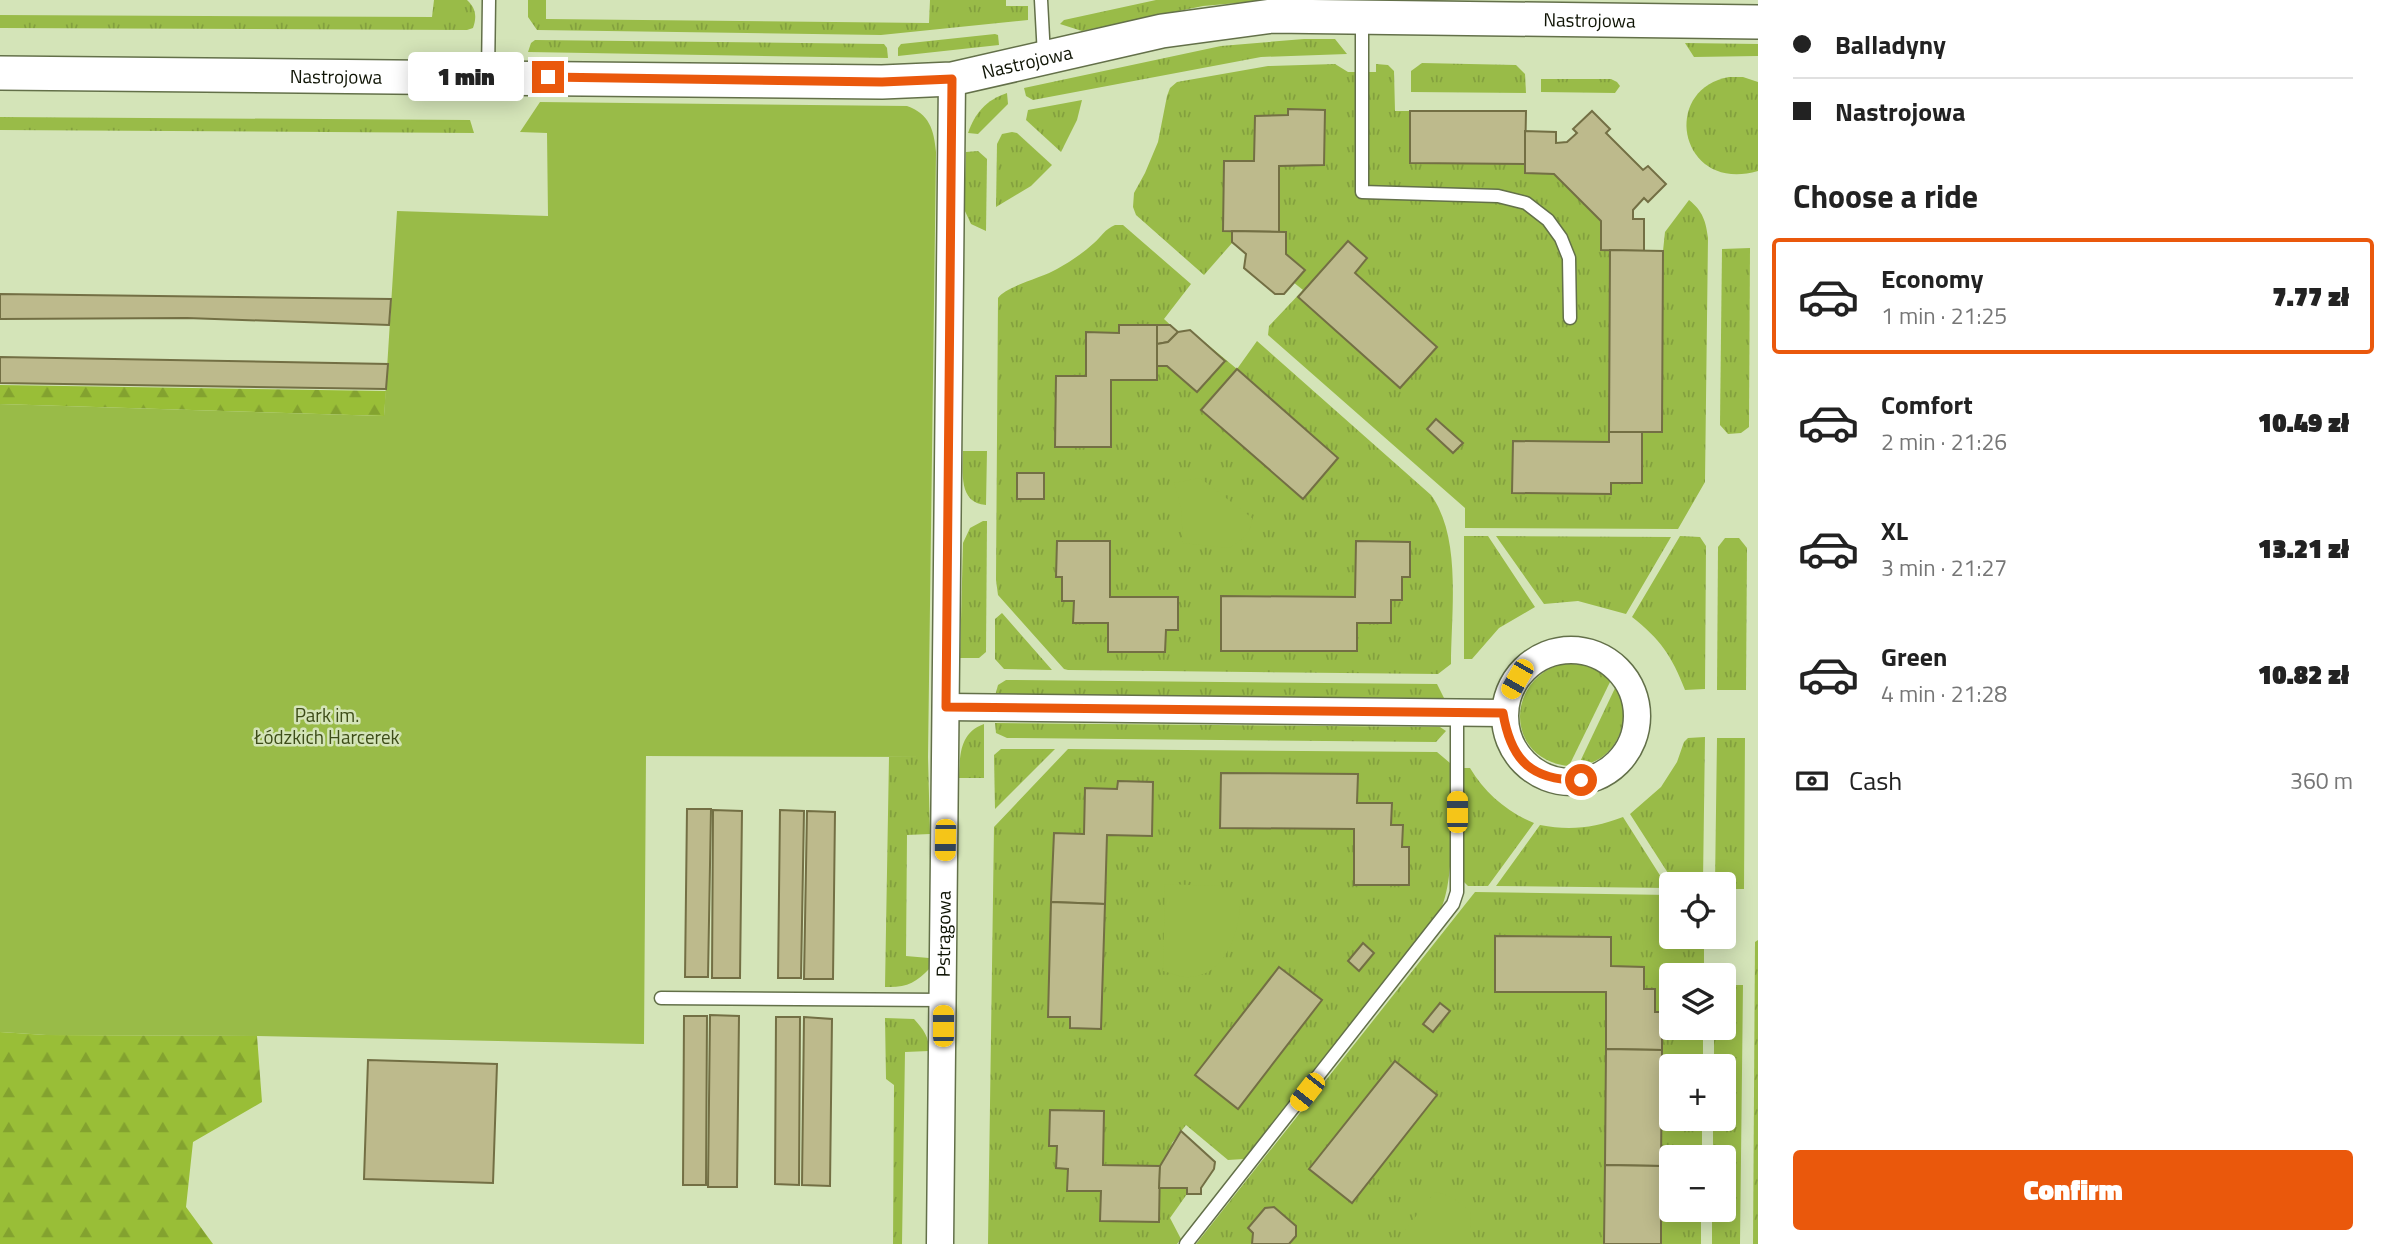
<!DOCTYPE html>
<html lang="en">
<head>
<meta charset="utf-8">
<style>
	body { margin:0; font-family:"Titillium Web",sans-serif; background:#f2f2f2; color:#222; height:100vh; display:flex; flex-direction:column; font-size:26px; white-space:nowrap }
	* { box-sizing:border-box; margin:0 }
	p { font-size:23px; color:#767676 }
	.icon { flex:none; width:38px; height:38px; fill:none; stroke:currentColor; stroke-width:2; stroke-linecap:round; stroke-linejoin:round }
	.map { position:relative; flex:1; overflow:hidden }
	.drawer { display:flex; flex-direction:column; background:#fff; width:630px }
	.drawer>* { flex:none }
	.top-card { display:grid; align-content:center; height:154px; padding:0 35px; background:#fff }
	.fabs { position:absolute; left:1659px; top:872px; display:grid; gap:14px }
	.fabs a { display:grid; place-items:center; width:77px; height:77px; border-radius:7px; background:#fff; box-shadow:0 4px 18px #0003; font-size:35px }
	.end { position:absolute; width:32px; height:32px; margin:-16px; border:9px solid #ea580c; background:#fff; box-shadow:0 0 0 4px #fff }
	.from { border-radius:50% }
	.bubble { position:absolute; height:49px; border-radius:7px; background:#fff; box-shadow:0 4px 18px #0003; font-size:23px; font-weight:800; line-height:49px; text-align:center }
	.car { position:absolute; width:21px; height:42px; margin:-21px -10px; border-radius:9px; box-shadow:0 0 5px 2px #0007; background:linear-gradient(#f5c518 24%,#345 0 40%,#f5c518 0 76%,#345 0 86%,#f5c518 0) }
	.top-card b { display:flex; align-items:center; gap:24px; height:66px; font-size:26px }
	.top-card b+b { border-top:2px solid #e0e0e0 }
	.top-card i { width:18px; height:18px; background:#222 }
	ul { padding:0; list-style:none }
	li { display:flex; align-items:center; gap:21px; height:116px; margin:0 14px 10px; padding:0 21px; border:4px solid transparent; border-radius:7px }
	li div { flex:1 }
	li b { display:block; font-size:26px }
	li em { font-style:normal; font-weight:800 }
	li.on { border-color:#ea580c }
	li>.icon { width:63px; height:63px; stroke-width:1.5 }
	h2 { padding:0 35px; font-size:32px; line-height:84px }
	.pay { display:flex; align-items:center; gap:18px; height:77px; padding:0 35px; font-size:26px }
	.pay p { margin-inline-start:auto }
	.primary-button { display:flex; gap:14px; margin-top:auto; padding:14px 35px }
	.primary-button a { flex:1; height:80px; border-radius:7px; background:#ea580c; color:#fff; font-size:28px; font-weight:800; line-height:80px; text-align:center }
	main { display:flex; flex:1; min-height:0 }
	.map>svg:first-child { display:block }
	.grass { fill:url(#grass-tufts) }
	.forest { fill:url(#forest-firs) }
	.green { fill:#99bb48 }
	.building { fill:#bdba8c; stroke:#736f44; stroke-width:2 }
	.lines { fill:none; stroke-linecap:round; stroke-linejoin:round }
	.service-casing { stroke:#637049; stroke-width:15 }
	.minor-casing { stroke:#637049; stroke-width:29 }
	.tertiary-casing { stroke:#637049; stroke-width:36 }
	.service { stroke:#fff; stroke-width:12 }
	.minor { stroke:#fff; stroke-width:26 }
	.tertiary { stroke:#fff; stroke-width:33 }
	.route { stroke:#ea580c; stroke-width:9 }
	.labels { text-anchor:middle; stroke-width:5; stroke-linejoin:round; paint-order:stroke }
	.street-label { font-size:19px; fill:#0f1405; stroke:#d4e4b8 }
	.park-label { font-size:19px; fill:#3d4c18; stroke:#d4e4b8 }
</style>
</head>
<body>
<main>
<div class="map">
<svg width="1758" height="1244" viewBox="0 0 1758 1244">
	<defs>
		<pattern id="grass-tufts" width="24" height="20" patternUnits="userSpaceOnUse" patternTransform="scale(1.75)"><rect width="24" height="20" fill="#99bb48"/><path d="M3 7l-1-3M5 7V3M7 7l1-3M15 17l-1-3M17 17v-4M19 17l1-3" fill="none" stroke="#83a03e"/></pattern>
		<pattern id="forest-firs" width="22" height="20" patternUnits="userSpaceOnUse" patternTransform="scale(1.75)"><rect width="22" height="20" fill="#99be37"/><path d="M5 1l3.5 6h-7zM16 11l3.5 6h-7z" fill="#83a22f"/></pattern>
	</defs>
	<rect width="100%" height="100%" fill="#d4e4b8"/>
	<!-- grass -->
	<g class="grass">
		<path d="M434 0H467C476 8 477 17 473 28L467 30 0 28V15L432 17Z"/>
		<path d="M528 0H546V19L929 23 930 0H1006V6H1028V20L881 35 537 30 528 17Z"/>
		<path d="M1156 0H1271L1203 6 1082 31 1060 24 1064 20Z"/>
		<path d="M995 34 998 35 999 45 898 56V48L901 44Z"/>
		<path d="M1304 39H1335L1347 54 1261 57 1033 100 1026 96 1024 88 1221 46Z"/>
		<path d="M535 40 884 44 887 48 888 58 528 52 531 43Z"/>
		<path d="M1685 43 1758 44V56L1694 57Z"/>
		<path d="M1422 63 1516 65 1525 74 1526 93 1411 92V71Z"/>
		<path d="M1335 64 1348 72H1376V64L1388 65 1394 71 1395 111H1526L1525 131 1556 132V143L1567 142 1576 133 1573 129 1592 111 1610 129 1606 133 1643 169 1648 166 1666 184 1648 202 1644 199 1633 210 1634 219H1644V251H1663L1665 232 1689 200C1703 211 1706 222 1708 238L1705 482 1678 529 1465 528V508L1268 335 1269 326 1303 290 1293 282 1284 294H1275L1244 268 1246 254 1232 243 1204 275 1136 215 1133 207 1134 193 1145 173 1158 142 1167 96 1170 88 1177 82 1268 66Z"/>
		<path d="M1729 77H1743L1758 82V171C1680 194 1659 90 1729 77Z"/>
		<path d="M1541 79H1611L1617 82 1620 86 1615 93 1541 92Z"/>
		<path d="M1007 93 1008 104 978 134 968 133C975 113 986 100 1007 93Z"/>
		<path d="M1082 100 1077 120 1061 152 1026 120 1028 110Z"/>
		<path d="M0 117 470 120 474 133 0 130Z"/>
		<path d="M1012 132 1017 133 1052 165 1031 186 996 207 997 144 1002 134Z"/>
		<path d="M978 151 987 159 986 231 971 224 964 209 966 152Z"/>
		<path d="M1115 225H1123L1191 284 1164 319 1178 332 1190 330 1237 369 1257 341 1431 495C1462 538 1451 612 1451 664L1438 674 1068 670 1064 669 998 595 996 580 998 298C1006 286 1042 278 1057 269 1070 262 1083 253 1094 243 1101 237 1105 229 1115 225Z"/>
		<path d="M1750 248 1749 427 1741 433 1728 434 1720 425 1722 249Z"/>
		<path d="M963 451H987L986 505C958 503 963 472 963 451Z"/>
		<path d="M983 521H987L986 652 979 658H960L963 543 970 528Z"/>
		<path d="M1464 536H1488L1535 607 1499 628 1472 659H1464Z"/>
		<path d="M1496 536 1671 537 1626 614 1578 601 1544 604Z"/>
		<path d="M1680 536 1700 537 1706 546 1705 689 1685 690C1672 656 1660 639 1632 617Z"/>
		<path d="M1725 538H1739L1747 548 1746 690H1717L1718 547Z"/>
		<path d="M1002 613 1052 670H1053L1004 669 995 659V619Z"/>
		<path d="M1564 663 1591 666 1611 680 1569 766C1505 760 1504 679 1564 663Z"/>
		<path d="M1006 680 1437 684 1444 698 995 696 998 685Z"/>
		<path d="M1616 686C1635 719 1616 762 1578 766Z"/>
		<path d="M995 723 1440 727 1446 731 1436 742 1007 738 996 733Z"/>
		<path d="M984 724V778H959C960 756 959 733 984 724Z"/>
		<path d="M1705 737 1703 881 1700 884H1675L1630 814 1661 787 1677 762 1684 742 1688 738Z"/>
		<path d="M1717 738H1745L1744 889H1724V884H1715Z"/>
		<path d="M1001 749H1055L995 809 994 755Z"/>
		<path d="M1068 749 1437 752 1450 763C1450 804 1457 879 1439 913L1244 1159 1228 1160 1186 1125 1172 1143 1170 1152 1160 1166V1188H1187V1194L1170 1218 1181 1239 1177 1244H988L994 827Z"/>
		<path d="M889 757H928L930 834 907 835 906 956 929 958 930 968C916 983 906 988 885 987Z"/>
		<path d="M1464 768H1470C1485 793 1507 812 1534 823L1488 886H1468L1464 882Z"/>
		<path d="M1623 817 1668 888 1496 886 1540 825C1570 831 1594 828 1623 817Z"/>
		<path d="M1475 892 1671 895V936H1704V975H1671V1027H1703V1066H1671V1118H1702V1157H1671V1209H1701V1244H1196Z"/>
		<path d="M1758 940V1244H1753L1755 942Z"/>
		<path d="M1724 985H1743L1740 1244H1712V1209H1724V1157H1713V1118H1724V1066H1714V1027H1724Z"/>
		<path d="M885 1018 914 1019C924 1030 929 1037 929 1051L905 1052 902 1244H893L894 1085 886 1079Z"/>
	</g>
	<!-- forest -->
	<g class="forest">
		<path d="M0 385 386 391 384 416 0 404Z"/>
		<path d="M0 1032 46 1035 257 1036 262 1102 193 1142 186 1207 213 1244H0Z"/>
	</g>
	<!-- green -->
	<g class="green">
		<path d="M540 102 907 106C929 114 934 129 936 152L928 757 646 756 644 1044 257 1036 46 1035 0 1032V404L384 416 397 211 548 216 547 133 520 132Z"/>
		<path d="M1200 478 1252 518C1252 534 1241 540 1230 548L1183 543 1181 508 1174 483Z"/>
		<path d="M1165 884 1220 886 1240 907C1238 935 1225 975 1190 977 1181 978 1171 973 1163 971Z"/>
		<path d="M1435 1192C1449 1194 1462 1203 1471 1213L1470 1244H1394Z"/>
	</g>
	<!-- building -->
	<g class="building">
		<path d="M1288 109 1325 110 1324 165 1279 166V232L1223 231 1224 161H1254L1255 116 1288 115Z"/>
		<path d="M1410 111H1526L1525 164 1410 163Z"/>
		<path d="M1592 111 1610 129 1606 133 1643 170 1648 166 1666 184 1648 202 1644 198 1633 210V219H1644V251L1601 250V221L1554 174 1525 173V131L1556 132V143L1567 142 1577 133 1573 129Z"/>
		<path d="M1232 231 1286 232V254L1305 270 1284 294H1275L1244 268 1246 254 1232 242Z"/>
		<path d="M1348 241 1367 258 1355 273 1437 347 1400 388 1298 297Z"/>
		<path d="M1610 250 1663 251 1662 432H1609Z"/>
		<path d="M0 294 391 299 389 325 187 318 0 319Z"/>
		<path d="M1119 325H1157V380H1111V447H1055L1056 376H1086V332L1119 333Z"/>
		<path d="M1157 325H1170L1178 332 1168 342 1157 344Z"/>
		<path d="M1190 330 1225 361 1197 392 1167 366H1157V344L1168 342 1178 332Z"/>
		<path d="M0 357 388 364 386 389 0 383Z"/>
		<path d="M1237 369 1338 458 1303 499 1201 410Z"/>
		<path d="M1436 419 1463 443 1453 453 1427 429Z"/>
		<path d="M1609 432H1642V483H1611V494L1512 493 1513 441 1609 442Z"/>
		<rect x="1017" y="473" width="27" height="26"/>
		<path d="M1057 541H1110V597H1178V630H1166L1165 652H1108V623H1073L1074 601H1062V577H1056Z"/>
		<path d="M1356 541 1410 542V577H1402V600H1391V623H1357V651H1221V596L1355 597Z"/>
		<path d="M1221 773 1358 774 1357 803H1392L1391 825H1403L1402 847H1409V885H1354V829L1220 828Z"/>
		<path d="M1118 781 1153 782 1152 836 1107 835 1105 904 1051 902 1054 833 1084 834 1085 788 1117 789Z"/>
		<path d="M687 809H711L708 977H685Z"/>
		<path d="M713 810 742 811 740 978H712Z"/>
		<path d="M780 810 804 811 801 978H778Z"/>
		<path d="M807 811 835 812 833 979H804Z"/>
		<path d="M1051 902 1105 904 1101 1029 1070 1028V1017H1048Z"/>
		<path d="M1495 936 1611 937V966L1644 967V989H1655V1012H1662V1050L1606 1049V992H1495Z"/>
		<path d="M1363 943 1374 953 1359 971 1348 961Z"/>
		<path d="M1279 967 1322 1000 1238 1109 1195 1075Z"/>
		<path d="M1440 1003 1450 1011 1433 1032 1423 1024Z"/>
		<path d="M710 1015 739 1016 737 1187H708Z"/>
		<path d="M684 1016H707L706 1185H683Z"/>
		<path d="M776 1017H800L799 1185 775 1184Z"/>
		<path d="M804 1017 832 1019 830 1186 802 1185Z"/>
		<path d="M1606 1049 1662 1050 1661 1166 1605 1165Z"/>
		<path d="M368 1060 497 1064 493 1183 364 1179Z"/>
		<path d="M1395 1061 1437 1095 1352 1203 1309 1169Z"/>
		<path d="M1050 1110 1104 1111 1103 1165 1160 1166 1159 1222 1100 1221 1101 1191H1067L1068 1169 1056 1168 1057 1146H1049Z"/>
		<path d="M1181 1131 1215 1162 1214 1169 1201 1188V1194H1187V1188H1159L1160 1166Z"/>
		<path d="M1605 1165 1661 1166V1244H1604Z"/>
		<path d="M1274 1207 1296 1226V1236L1289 1244H1252L1253 1233 1248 1228 1265 1208Z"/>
	</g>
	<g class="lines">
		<defs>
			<g id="service">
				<path d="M1041 0 1044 56"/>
				<path d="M1362 17V192L1498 196 1526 203 1548 220 1561 238 1569 258 1570 318"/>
				<path d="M488 76 489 0"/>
				<path d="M661 998 943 1000"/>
				<path d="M1186 1244 1453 904 1457 892V714"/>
			</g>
			<g id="minor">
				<circle cx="1571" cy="716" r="66"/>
				<path d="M946 707 1503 713"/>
				<path id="s1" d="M940 1244 952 79"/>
			</g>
			<g id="tertiary">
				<path id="s2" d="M0 73 882 82 952 79 1162 31 1272 16 1758 22"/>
			</g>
		</defs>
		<!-- service casing -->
		<use href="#service" class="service-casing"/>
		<!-- minor casing -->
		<use href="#minor" class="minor-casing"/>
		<!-- tertiary casing -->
		<use href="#tertiary" class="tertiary-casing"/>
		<!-- service -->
		<use href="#service" class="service"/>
		<!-- minor -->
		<use href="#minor" class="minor"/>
		<!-- tertiary -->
		<use href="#tertiary" class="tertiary"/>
	</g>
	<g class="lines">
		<!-- route -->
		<path class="route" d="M548 77 882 82 952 79 946 707 1503 713C1511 761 1532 781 1581 780"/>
	</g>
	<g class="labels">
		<!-- street labels -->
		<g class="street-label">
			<text dy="7" stroke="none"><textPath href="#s2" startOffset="1596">Nastrojowa</textPath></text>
			<text dy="7" stroke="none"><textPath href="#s2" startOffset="1029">Nastrojowa</textPath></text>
			<text dy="7" stroke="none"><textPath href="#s2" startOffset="336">Nastrojowa</textPath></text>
			<text dy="7" stroke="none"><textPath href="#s1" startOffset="310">Pstrągowa</textPath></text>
		</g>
		<!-- park labels -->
		<g class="park-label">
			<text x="327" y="722">Park im.<tspan x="327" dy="22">Łódzkich Harcerek</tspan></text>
		</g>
	</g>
</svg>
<div class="fabs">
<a><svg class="icon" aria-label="locate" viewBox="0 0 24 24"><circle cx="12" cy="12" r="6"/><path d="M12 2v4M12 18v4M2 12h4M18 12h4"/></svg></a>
<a><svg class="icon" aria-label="layers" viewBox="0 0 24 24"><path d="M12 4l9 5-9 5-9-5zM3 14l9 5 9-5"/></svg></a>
<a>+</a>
<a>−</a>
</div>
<i class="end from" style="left:1581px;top:780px"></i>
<i class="end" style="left:548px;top:77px"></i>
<div class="bubble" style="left:408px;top:52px;width:116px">1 min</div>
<i class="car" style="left:1517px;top:679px;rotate:210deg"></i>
<i class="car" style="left:1457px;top:812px;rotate:0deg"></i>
<i class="car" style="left:945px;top:840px;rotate:181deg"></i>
<i class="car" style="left:943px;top:1026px;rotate:0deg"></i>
<i class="car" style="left:1307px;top:1092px;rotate:218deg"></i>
</div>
<section class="drawer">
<div class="top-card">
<b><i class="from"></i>Balladyny</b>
<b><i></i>Nastrojowa</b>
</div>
<h2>Choose a ride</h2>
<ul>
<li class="on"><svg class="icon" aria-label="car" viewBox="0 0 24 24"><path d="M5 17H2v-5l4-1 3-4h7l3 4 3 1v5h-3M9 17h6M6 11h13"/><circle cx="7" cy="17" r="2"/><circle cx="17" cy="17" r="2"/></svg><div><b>Economy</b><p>1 min · 21:25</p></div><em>7.77 zł</em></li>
<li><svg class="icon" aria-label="car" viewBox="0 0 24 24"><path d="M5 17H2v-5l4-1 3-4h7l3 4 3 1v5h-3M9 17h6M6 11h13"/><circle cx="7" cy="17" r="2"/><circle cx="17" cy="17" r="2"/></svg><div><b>Comfort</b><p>2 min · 21:26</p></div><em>10.49 zł</em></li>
<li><svg class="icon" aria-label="car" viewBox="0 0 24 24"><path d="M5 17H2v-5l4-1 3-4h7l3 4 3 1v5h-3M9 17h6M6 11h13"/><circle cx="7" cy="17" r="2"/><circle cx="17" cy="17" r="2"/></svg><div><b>XL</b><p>3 min · 21:27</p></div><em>13.21 zł</em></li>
<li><svg class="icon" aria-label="car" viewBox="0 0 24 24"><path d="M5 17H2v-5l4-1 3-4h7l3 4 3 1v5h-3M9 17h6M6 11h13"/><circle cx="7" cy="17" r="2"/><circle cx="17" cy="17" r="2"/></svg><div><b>Green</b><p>4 min · 21:28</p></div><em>10.82 zł</em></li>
</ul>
<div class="pay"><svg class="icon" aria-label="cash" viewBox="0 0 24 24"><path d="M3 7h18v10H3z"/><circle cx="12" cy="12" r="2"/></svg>Cash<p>360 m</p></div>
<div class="primary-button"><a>Confirm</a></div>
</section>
</main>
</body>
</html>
